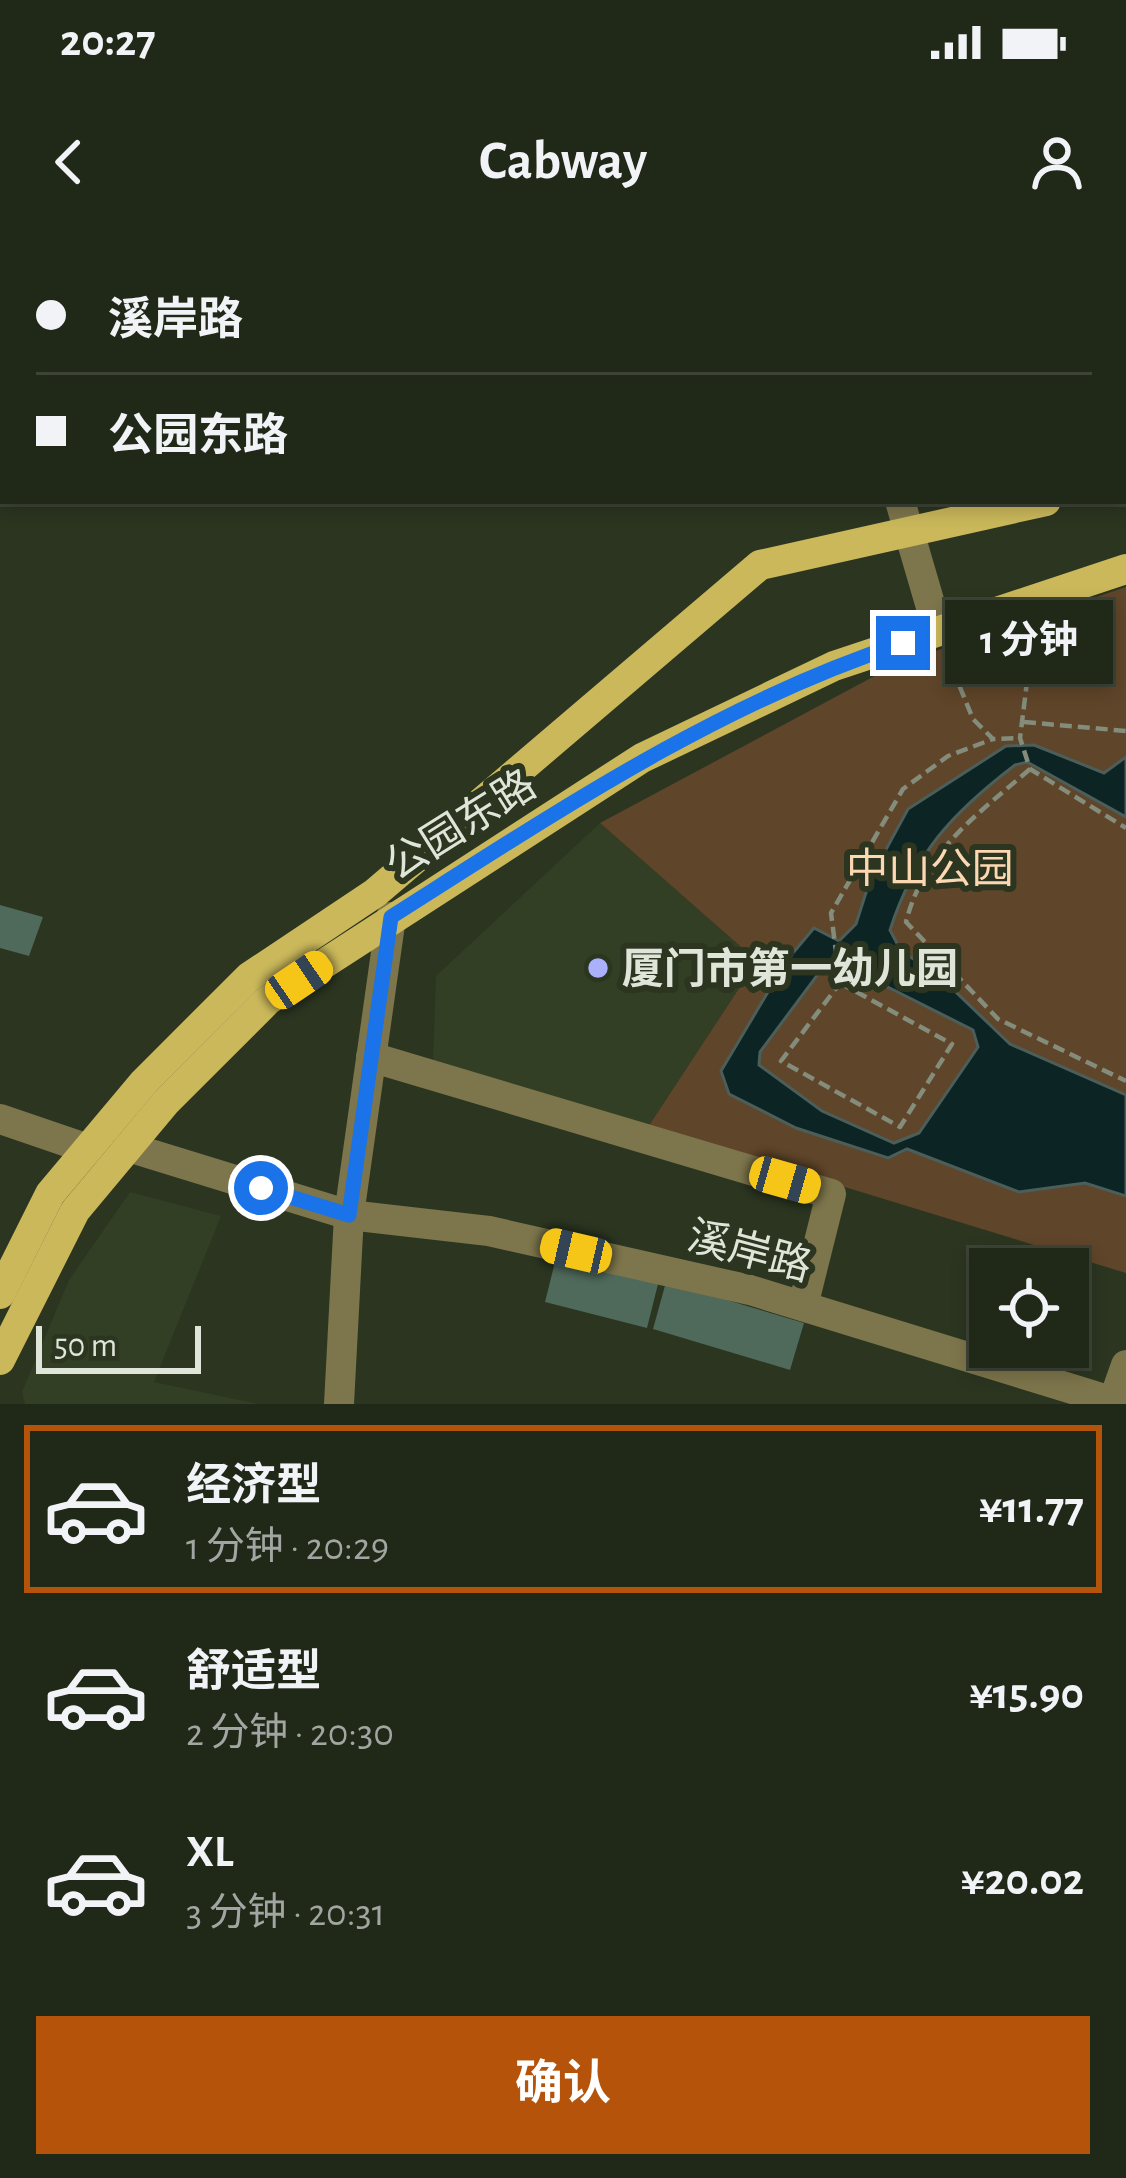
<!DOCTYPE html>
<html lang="zh">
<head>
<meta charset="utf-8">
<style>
	body { margin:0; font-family:"Alegreya Sans","Noto Sans SC",sans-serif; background:#283021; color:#f1f3f6; height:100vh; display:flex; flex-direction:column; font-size:45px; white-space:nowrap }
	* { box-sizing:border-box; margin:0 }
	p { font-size:39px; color:#a2a6a2 }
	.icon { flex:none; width:66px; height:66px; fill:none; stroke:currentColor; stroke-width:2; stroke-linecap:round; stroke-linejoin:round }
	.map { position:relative; height:1164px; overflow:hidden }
	.sheet { display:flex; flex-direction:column; background:#202818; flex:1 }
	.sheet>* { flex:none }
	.top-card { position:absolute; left:0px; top:0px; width:1128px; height:264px; box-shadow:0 6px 18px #0003,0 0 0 3px #3d4437; display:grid; align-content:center; height:264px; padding:0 36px; background:#202818 }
	.controls { position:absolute; left:969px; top:1008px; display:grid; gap:24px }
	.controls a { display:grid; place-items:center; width:120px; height:120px; border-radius:0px; background:#202818; box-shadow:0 6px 18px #0003,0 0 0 3px #3d4437; font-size:60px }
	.scale { position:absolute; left:36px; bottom:30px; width:165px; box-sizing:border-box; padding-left:12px; border:6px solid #dfe6d9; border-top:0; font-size:33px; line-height:42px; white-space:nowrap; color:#dfe6d9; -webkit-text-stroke:9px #2b3520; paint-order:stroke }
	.end { position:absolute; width:54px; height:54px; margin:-27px; border:15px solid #1a73e8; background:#fff; box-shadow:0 0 0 6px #fff }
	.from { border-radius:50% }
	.bubble { position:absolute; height:84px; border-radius:0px; background:#202818; box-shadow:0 6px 18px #0003,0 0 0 3px #3d4437; font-size:39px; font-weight:700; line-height:84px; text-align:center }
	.car { position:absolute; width:36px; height:72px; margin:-36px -18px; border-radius:15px; box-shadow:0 0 9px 3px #0007; background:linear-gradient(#f5c518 24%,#345 0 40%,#f5c518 0 76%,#345 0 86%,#f5c518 0) }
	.top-card b { display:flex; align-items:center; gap:42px; height:114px; font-size:45px }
	.top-card b+b { border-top:3px solid #3d4437 }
	.top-card i { width:30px; height:30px; background:#f1f3f6 }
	ul { padding:21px 0 0; list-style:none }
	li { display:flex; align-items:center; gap:36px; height:168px; margin:0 24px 18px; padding:0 12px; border:6px solid transparent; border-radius:0px }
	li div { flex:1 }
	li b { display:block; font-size:45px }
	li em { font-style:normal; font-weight:700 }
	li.active { border-color:#b45309 }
	li>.icon { width:108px; height:108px; stroke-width:1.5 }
	.button { display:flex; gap:24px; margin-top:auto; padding:24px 36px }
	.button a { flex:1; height:138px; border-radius:0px; background:#b45309; color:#fff; font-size:48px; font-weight:700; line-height:138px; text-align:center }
	.status { display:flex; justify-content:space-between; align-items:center; height:84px; padding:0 60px; background:#202818; direction:ltr }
	.status svg { height:33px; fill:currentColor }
	header { display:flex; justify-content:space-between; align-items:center; height:156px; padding:0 36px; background:#202818; font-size:54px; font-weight:700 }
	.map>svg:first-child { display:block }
	.built { fill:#323f24 }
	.green { fill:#5f4529 }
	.water { fill:#0c2423; stroke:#4b5e5a; stroke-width:3; fill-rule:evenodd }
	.building { fill:#4f695a }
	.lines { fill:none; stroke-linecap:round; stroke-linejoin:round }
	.path { stroke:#848c7b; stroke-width:4.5; stroke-dasharray:12 6; stroke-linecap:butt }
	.minor { stroke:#7d754b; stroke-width:30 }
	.major { stroke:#cab85b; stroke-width:30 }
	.route { stroke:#1a73e8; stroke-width:15 }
	.poi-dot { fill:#aab0fc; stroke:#2b3520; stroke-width:4.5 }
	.labels { text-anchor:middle; stroke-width:12; stroke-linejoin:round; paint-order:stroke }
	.street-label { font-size:42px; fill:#dfe6d9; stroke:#2b3520 }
	.park-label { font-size:42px; fill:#fcd8b2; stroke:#2b3520 }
	.poi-label { font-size:42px; font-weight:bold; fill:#dfe6d9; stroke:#2b3520; text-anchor:start }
</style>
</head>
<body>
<div class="status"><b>20:27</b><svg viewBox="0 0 49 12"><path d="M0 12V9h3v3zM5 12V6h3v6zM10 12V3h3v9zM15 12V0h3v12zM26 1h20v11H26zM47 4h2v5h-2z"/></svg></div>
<header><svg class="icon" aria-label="back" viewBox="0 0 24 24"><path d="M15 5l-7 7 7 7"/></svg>Cabway<svg class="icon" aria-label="person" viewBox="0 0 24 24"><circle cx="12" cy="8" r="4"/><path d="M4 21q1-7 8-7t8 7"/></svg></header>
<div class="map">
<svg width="1126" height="1164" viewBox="0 0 1126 1164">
	<rect width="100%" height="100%" fill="#2b3520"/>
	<!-- built -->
	<g class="built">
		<path d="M600 583 757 721 648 887 433 822 436 736Z"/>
		<path d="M130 952 221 976 154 1142 258 1164H25L22 1152 69 1040Z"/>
	</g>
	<!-- green -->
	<path class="green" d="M1126 347V1033L648 887 757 721 600 583 897 424Z"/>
	<!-- water -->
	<path class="water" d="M1034 505 1104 533 1126 517V577L1027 522 1015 525C951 574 915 613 890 690L901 711 938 735 1010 804 1126 855V956L1085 943 1019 952 907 909 888 918 796 888 729 854 721 831 787 720 814 688 839 701 856 684 871 637 908 569 1006 506ZM834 720 973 790 978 807 919 893 894 903 822 871 759 825 760 812 827 722Z"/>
	<!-- building -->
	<g class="building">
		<path d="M0 665 43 677 29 716 0 708Z"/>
		<path d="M556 1018 658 1044 647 1088 545 1062Z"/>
		<path d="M666 1042 804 1083 790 1130 653 1089Z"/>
	</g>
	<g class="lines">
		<!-- path -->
		<g class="path">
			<path d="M533 3 535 0"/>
			<path d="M879 3 881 0"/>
			<path d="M1034 386 1020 498 1030 529 1126 588"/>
			<path d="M946 413 973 479 993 499 1020 498"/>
			<path d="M1024 482 1126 491"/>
			<path d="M1030 529C977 575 924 611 906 682L998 779 1126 841"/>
			<path d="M840 743 952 804 900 887 781 821 840 743 831 673 903 549 948 516 993 499"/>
		</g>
		<!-- minor -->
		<g class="minor">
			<path d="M464 0 469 3"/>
			<path d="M490 3V0"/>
			<path d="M900 261 938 391"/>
			<path d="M371 817 831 954 803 1066"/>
			<path d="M0 879 88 909"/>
			<path d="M128 907 349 975 489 991 750 1050 1121 1164"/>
			<path d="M1113 1162 1126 1125"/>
			<path d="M339 1164 349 975 391 677"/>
		</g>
		<!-- major -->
		<g class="major">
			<path d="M1125 242 1126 241"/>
			<path d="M0 1054 50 954 144 842 249 737 375 653 760 325 1046 261"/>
			<path d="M0 1120 75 971 166 862 268 760 642 518 834 426 1126 329"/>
		</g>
	</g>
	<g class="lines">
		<!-- route -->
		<path class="route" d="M261 948 349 975 391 677C555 573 717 464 903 403"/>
	</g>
	<!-- markers -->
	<circle class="poi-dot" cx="598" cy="728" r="12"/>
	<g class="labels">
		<!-- street labels -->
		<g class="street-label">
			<text transform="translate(460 584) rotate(-32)" y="15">公园东路</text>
			<text transform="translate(750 1010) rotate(15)" y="15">溪岸路</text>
		</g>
		<!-- park labels -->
		<g class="park-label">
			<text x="930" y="643">中山公园</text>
		</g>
		<!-- poi labels -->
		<g class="poi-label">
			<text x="622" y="743">厦门市第一幼儿园</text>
		</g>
	</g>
</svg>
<div class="controls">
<a><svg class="icon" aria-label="locate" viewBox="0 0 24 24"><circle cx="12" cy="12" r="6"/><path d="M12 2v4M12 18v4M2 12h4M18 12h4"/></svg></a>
</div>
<div class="scale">50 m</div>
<i class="end from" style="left:261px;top:948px"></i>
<i class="end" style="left:903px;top:403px"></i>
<div class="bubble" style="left:945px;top:360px;width:168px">1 分钟</div>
<i class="car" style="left:299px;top:740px;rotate:56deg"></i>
<i class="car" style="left:785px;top:940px;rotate:106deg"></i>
<i class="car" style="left:576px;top:1011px;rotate:283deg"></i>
<div class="top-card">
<b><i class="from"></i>溪岸路</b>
<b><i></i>公园东路</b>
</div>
</div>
<section class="sheet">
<ul>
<li class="active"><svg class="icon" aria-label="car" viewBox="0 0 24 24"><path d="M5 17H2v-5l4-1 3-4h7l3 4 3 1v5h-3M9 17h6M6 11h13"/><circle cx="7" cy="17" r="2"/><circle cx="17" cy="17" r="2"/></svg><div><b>经济型</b><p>1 分钟 · 20:29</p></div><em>¥11.77</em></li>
<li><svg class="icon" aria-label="car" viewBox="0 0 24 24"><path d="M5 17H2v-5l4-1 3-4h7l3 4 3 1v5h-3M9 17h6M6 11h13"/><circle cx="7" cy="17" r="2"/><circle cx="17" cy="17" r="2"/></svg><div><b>舒适型</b><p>2 分钟 · 20:30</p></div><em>¥15.90</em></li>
<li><svg class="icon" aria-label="car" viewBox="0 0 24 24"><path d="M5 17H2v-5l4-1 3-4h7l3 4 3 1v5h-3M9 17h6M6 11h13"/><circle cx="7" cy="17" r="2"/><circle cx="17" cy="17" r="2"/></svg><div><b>XL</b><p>3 分钟 · 20:31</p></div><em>¥20.02</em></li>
</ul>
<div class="button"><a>确认</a></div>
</section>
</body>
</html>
